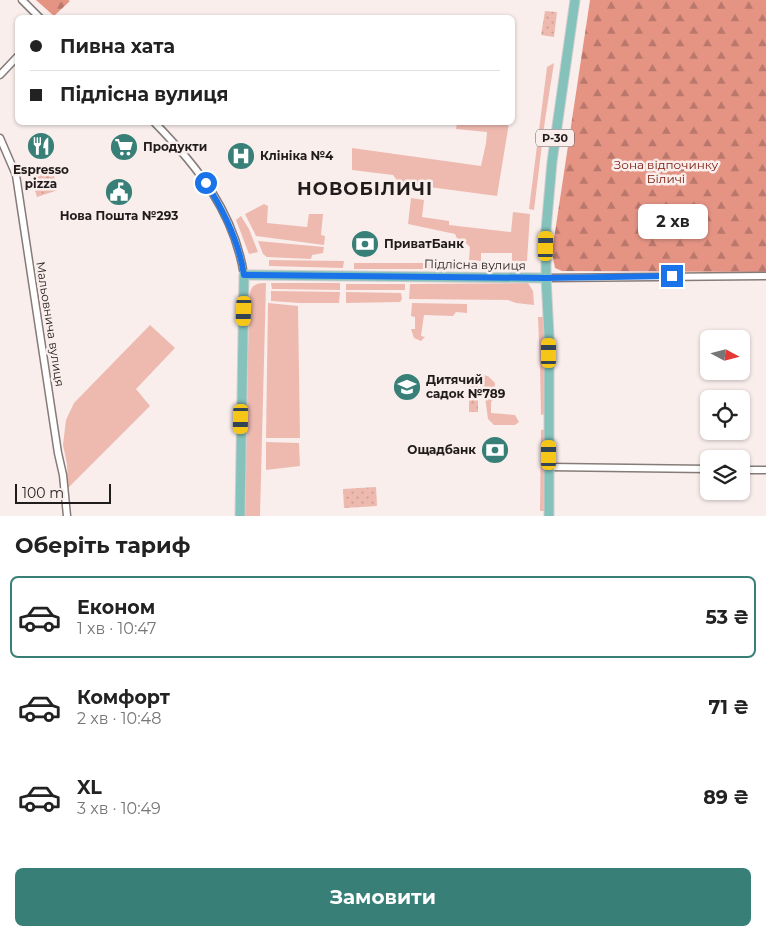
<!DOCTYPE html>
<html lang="uk">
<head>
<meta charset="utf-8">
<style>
	body { margin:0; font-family:Montserrat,sans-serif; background:#f6f6f6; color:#222; height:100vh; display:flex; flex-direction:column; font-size:19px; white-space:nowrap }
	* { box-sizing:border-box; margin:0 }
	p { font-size:16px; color:#767676 }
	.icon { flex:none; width:28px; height:28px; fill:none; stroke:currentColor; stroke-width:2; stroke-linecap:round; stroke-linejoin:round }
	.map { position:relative; height:516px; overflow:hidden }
	.side { display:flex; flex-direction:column; background:#fff; flex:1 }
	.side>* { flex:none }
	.hud { position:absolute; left:15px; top:15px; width:500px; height:110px; border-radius:8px; box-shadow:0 1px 4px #0004; display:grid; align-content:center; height:110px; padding:0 15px; background:#fff }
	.needle { width:32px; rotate:97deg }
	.tools { position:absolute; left:700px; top:330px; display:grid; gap:10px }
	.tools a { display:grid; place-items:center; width:50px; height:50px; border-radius:8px; background:#fff; box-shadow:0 1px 4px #0004; font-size:25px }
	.scale { position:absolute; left:15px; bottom:12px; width:96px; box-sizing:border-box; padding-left:5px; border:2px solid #201c1b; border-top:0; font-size:14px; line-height:18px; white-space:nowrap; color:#201c1b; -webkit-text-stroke:4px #f9eeec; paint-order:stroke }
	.end { position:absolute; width:22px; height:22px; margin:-11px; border:6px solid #1a73e8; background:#fff; box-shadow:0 0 0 2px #fff }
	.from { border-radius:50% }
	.bubble { position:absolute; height:35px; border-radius:8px; background:#fff; box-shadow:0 1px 4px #0004; font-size:16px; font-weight:700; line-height:35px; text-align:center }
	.car { position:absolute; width:15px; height:30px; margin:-15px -8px; border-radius:6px; box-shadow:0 0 4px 1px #0007; background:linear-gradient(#f5c518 24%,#345 0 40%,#f5c518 0 76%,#345 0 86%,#f5c518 0) }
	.hud b { display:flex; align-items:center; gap:18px; height:48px; font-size:19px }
	.hud b+b { border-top:1px solid #e0e0e0 }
	.hud i { width:12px; height:12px; background:#222 }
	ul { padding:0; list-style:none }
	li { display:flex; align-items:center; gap:15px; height:82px; margin:0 10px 8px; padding:0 5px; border:2px solid transparent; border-radius:8px }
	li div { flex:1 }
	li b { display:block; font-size:19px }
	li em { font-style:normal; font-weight:700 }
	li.active { border-color:#387f78 }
	li>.icon { width:45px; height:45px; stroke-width:1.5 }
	h2 { padding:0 15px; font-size:22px; line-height:60px }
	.primary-button { display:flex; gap:10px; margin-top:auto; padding:10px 15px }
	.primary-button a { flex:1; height:58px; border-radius:8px; background:#387f78; color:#fff; font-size:20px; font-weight:700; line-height:58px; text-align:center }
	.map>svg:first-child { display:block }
	.grass { fill:#eebab0 }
	.forest { fill:url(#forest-firs) }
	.park { fill:url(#park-dots) }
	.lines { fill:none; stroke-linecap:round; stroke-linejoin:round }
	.minor-casing { stroke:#857b79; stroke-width:9 }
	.major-casing { stroke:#cecdcd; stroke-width:11 }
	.minor { stroke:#fff; stroke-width:6 }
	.major { stroke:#85c2bc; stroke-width:9 }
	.route { stroke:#1a73e8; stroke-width:6 }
	.labels { text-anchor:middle; stroke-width:5; stroke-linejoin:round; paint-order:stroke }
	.shield { fill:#f9eeec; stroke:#615b5a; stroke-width:1 }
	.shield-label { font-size:11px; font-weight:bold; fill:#201c1b }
	.poi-label { font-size:12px; font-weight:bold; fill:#201c1b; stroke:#f9eeec; text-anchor:start }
	.park-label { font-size:12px; fill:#761708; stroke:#f9eeec }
	.street-label { font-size:12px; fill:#201c1b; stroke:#f9eeec }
	.district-label { font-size:18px; font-weight:bold; letter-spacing:1px; fill:#201c1b; stroke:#f9eeec }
</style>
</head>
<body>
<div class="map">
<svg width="766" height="516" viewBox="0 0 766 516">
	<defs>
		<pattern id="forest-firs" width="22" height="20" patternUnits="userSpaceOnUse" patternTransform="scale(1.25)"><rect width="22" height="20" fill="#e59484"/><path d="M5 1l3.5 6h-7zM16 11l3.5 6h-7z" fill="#b9786b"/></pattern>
		<pattern id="park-dots" width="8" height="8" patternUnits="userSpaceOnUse" patternTransform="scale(1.25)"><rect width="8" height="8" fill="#eebab0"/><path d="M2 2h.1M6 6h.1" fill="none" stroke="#cc9f97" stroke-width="1.8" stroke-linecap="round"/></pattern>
	</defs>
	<rect width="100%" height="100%" fill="#f9eeec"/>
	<!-- grass -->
	<g class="grass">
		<path d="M554 63 545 120 534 210 529 209 547 67Z"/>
		<path d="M457 123H509L497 196 399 183 393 175 352 170V148L481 166 486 143 487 132 456 129Z"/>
		<path d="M411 198 424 200 422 217 449 221V225L511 232 513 212 530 214 527 261H512V253H481V261L469 260 470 247 465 242 460 245 455 234 408 224Z"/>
		<path d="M264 204 268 206 267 223 307 227 309 214H323L321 235 325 236 324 245 256 236 245 214Z"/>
		<path d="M241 216 249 229 258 252 249 254 236 220Z"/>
		<path d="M258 241 324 247 323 253 312 255 311 259 267 257 263 254Z"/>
		<path d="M269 260 344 261 343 268 269 266Z"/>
		<rect x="354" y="263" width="102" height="6"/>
		<path d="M459 263 510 264V270L458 269Z"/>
		<path d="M266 283 260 516H245L249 299C250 287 253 283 266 283Z"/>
		<path d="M271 283H340V290L272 289Z"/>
		<path d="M528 283 533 291 534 305 516 303 508 300 409 299 410 284Z"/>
		<rect x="346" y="284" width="59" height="6"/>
		<path d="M271 291 340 292 339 303H300L271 301Z"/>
		<path d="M346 292 401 293 402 299 400 302 346 303Z"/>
		<path d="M268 303 298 306 300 438H266Z"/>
		<path d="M412 303 467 304V313L456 312 453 316 424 315 421 336 425 337 421 341 414 338 411 329H415V317L411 316Z"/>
		<path d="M538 317H544L546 347V414L541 415 540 365Z"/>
		<path d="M150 325 175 348 136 389 150 406 68 488 67 464 63 445 66 420 74 403Z"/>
		<path d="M482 375 488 376 495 383 494 398 491 402V413L515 415 519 422 515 425H494L488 419Z"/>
		<path d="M547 429V511H540L541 430Z"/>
		<path d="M266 442 299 443 300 466 266 470Z"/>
	</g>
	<!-- forest -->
	<g class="forest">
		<path d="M36 0H68L70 1 54 16Z"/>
		<path d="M590 0H766V272L562 271 555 268 552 252Z"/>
	</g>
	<!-- park -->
	<g class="park">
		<path d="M545 11 557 12 554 37 541 35Z"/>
		<path d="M52 169 58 190 37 197 30 175Z"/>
		<rect x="469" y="378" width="9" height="34"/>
		<path d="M376 487 377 506 344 508 343 489Z"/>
	</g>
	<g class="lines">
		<defs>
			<g id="minor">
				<path d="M22 0 40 18"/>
				<path d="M0 75 18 56"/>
				<path d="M154 122C198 167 234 212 244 275"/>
				<path d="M0 138 16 175 58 453 63 475 67 516"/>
				<path d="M546 278 766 276"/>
				<path d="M549 467 709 469"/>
				<path d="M741 470H766"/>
			</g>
			<g id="major">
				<path d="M240 516 244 275 546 278"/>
				<path d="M549 516V335L546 278V230L552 162 575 0"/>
			</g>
		</defs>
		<!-- minor casing -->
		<use href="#minor" class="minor-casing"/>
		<!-- major casing -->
		<use href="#major" class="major-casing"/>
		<!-- minor -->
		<use href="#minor" class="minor"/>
		<!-- major -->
		<use href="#major" class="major"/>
	</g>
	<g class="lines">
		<!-- route -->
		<path class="route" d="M206 183C224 211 239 242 244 275L546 278 672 276"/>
	</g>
	<!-- icons -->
	<defs>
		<symbol id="restaurant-disc" viewBox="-11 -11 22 22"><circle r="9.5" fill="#387f78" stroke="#f9eeec"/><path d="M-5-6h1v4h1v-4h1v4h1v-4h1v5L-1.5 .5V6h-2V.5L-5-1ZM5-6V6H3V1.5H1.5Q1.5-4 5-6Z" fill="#fff"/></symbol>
		<symbol id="supermarket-disc" viewBox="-11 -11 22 22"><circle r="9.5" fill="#387f78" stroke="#f9eeec"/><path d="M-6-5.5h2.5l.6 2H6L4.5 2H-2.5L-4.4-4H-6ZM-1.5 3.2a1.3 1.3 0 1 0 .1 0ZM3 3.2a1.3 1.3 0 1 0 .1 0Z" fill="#fff"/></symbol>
		<symbol id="hospital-disc" viewBox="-11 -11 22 22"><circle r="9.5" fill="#387f78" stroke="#f9eeec"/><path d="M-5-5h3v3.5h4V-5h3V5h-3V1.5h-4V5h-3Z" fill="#fff"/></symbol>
		<symbol id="civic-disc" viewBox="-11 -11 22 22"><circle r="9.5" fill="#387f78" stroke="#f9eeec"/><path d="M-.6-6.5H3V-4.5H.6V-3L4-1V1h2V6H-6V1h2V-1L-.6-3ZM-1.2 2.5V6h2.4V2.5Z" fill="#fff"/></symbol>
		<symbol id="bank-disc" viewBox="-11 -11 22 22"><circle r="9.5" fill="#387f78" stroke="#f9eeec"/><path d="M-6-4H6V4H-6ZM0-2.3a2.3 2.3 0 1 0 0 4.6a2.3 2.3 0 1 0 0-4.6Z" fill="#fff"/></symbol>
		<symbol id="school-disc" viewBox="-11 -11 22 22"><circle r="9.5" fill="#387f78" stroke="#f9eeec"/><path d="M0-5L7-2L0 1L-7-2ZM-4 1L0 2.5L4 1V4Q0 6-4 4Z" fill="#fff"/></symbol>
	</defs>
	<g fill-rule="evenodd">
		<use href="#restaurant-disc" x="25" y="130" width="32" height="32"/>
		<use href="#supermarket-disc" x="108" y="131" width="32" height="32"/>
		<use href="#hospital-disc" x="225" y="140" width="32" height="32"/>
		<use href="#civic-disc" x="103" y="176" width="32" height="32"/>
		<use href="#bank-disc" x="349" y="228" width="32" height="32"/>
		<use href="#school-disc" x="391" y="371" width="32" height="32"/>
		<use href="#bank-disc" x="479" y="434" width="32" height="32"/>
	</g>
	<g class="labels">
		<!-- shield labels -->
		<rect class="shield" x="536" y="129.5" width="38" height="17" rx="4"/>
		<g class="shield-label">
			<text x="555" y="142">Р-30</text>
		</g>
		<!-- poi labels -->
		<g class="poi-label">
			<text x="143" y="151">Продукти</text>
			<text x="260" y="160">Клініка №4</text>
			<text x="41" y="174" text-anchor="middle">Espresso<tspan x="41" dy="14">pizza</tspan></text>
			<text x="119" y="220" text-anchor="middle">Нова Пошта №293</text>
			<text x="384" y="248">ПриватБанк</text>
			<text x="426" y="384">Дитячий<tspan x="426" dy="14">садок №789</tspan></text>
			<text x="476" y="454" text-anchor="end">Ощадбанк</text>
		</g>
		<!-- park labels -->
		<g class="park-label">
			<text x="666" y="169">Зона відпочинку<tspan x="666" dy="14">Біличі</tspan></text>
		</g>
		<!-- street labels -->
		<g class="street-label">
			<text transform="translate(475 265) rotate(1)" y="4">Підлісна вулиця</text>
			<text transform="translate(50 324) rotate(81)" y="4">Мальовнича вулиця</text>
		</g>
		<!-- district labels -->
		<g class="district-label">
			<text x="365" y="195">НОВОБІЛИЧІ</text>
		</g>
	</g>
</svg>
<div class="tools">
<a><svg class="needle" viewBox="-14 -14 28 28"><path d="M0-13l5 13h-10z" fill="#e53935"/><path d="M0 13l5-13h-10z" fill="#767676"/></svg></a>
<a><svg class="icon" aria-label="locate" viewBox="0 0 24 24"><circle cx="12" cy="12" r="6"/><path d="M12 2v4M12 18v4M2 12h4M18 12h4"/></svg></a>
<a><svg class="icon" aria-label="layers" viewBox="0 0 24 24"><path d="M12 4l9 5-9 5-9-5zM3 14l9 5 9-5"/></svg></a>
</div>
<div class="scale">100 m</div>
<i class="end from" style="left:206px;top:183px"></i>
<i class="end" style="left:672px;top:276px"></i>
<div class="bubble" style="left:638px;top:204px;width:70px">2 хв</div>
<i class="car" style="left:546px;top:246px;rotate:1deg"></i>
<i class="car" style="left:244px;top:311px;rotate:182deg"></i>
<i class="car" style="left:549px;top:353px;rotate:0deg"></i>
<i class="car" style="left:241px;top:419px;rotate:181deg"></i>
<i class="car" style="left:549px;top:455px;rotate:0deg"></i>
<div class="hud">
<b><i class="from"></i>Пивна хата</b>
<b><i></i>Підлісна вулиця</b>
</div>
</div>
<section class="side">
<h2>Оберіть тариф</h2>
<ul>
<li class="active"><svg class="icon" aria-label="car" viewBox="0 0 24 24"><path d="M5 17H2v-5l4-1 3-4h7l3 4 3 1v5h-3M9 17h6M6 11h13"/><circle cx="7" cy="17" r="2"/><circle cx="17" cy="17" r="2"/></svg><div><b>Економ</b><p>1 хв · 10:47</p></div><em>53 ₴</em></li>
<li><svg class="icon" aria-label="car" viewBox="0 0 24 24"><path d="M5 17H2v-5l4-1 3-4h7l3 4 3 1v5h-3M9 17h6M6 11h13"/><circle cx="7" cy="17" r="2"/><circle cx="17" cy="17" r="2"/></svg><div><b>Комфорт</b><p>2 хв · 10:48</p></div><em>71 ₴</em></li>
<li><svg class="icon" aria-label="car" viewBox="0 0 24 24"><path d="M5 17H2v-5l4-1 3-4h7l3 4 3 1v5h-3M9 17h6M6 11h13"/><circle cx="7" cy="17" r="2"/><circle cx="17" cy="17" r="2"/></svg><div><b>XL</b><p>3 хв · 10:49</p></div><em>89 ₴</em></li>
</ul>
<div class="primary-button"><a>Замовити</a></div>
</section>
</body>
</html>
